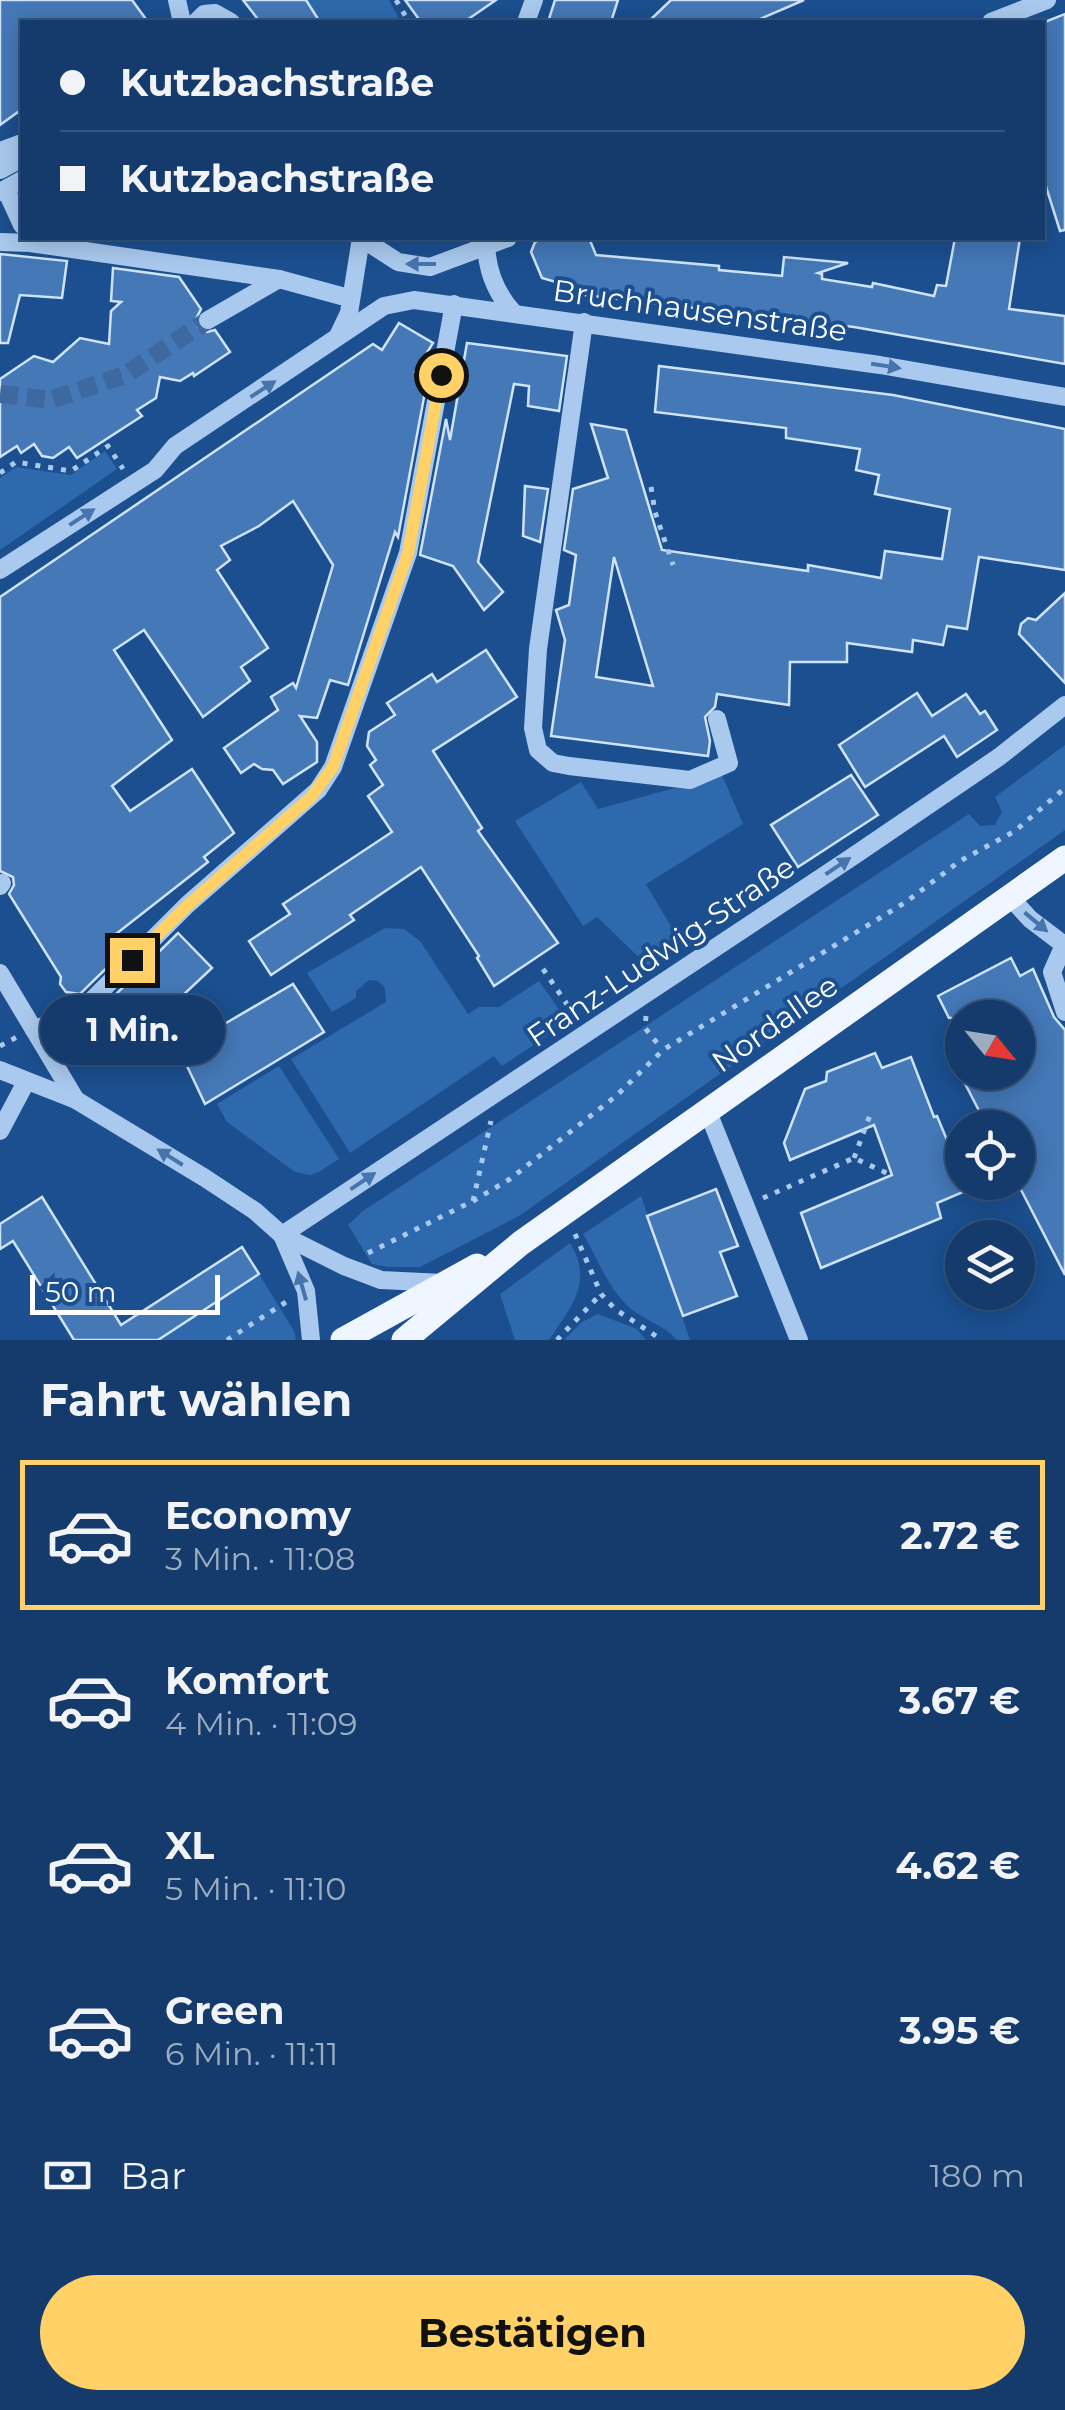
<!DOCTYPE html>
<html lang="de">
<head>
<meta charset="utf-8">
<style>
	body { margin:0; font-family:Montserrat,sans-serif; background:#1d4271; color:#f1f3f6; height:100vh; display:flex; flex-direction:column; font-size:38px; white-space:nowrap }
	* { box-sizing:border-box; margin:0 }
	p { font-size:32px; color:#9dadc1 }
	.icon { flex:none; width:55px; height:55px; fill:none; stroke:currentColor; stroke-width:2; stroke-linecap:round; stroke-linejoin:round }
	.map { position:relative; height:1340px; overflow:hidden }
	.sheet { display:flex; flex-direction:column; background:#143b6b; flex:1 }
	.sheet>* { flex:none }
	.hud { position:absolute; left:20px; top:20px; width:1025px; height:220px; border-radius:0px; box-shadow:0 5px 25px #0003,0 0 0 2px #33557e; display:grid; align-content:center; height:220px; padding:0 40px; background:#143b6b }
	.needle { width:65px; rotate:120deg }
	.tools { position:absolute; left:945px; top:1000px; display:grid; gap:20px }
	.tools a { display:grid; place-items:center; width:90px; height:90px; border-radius:50%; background:#143b6b; box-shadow:0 5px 25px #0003,0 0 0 2px #33557e; font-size:50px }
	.scale { position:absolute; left:30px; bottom:25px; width:190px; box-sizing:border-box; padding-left:10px; border:5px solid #fff; border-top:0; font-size:28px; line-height:35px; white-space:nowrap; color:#fff; -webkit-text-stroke:8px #1b4f8f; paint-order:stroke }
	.end { position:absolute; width:45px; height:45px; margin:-22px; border:12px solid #ffd166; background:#111; box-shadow:0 0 0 5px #111 }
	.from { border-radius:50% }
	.bubble { position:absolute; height:70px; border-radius:35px; background:#143b6b; box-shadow:0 5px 25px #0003,0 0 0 2px #33557e; font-size:32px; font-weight:700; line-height:70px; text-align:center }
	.hud b { display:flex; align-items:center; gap:35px; height:95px; font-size:38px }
	.hud b+b { border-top:2px solid #33557e }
	.hud i { width:25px; height:25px; background:#f1f3f6 }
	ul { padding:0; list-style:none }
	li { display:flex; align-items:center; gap:30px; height:150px; margin:0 20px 15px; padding:0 20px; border:5px solid transparent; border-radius:0px }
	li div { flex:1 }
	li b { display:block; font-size:38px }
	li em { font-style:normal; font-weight:700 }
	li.active { border-color:#ffd166 }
	li>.icon { width:90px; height:90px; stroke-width:1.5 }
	h2 { padding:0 40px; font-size:45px; line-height:120px }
	.pay { display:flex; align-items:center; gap:25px; height:110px; padding:0 40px; font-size:38px }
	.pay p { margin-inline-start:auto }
	.action { display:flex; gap:20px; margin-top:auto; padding:20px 40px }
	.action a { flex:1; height:115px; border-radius:60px; background:#ffd166; color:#111; font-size:40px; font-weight:700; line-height:115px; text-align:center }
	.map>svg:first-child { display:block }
	.green { fill:#2e69ad }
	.building { fill:#4478b7; stroke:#cfe3fa; stroke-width:2.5; fill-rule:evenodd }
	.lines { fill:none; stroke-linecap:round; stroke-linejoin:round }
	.minor-tunnel { stroke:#3d69a0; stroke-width:18; stroke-dasharray:18 9; stroke-linecap:butt }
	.path { stroke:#a9c9ee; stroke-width:5; stroke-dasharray:5 8; stroke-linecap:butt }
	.minor { stroke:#a9c9ee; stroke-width:18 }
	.major { stroke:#f0f6ff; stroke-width:25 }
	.oneway { fill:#4674ac }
	.route { stroke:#ffd166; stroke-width:12 }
	.labels { text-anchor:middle; stroke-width:8; stroke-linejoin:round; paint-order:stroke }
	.street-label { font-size:30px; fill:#fff; stroke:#1b4f8f }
</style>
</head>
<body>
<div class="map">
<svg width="1065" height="1340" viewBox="0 0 1065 1340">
	<rect width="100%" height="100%" fill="#1b4f8f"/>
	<!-- green -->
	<g class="green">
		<path d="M306 0H389L401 22H320L318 20 311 22 301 5Z"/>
		<path d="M105 451 117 469 0 550V478L16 467 71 475Z"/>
		<path d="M1065 745V830L519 1216 420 1267H388L372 1264 348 1225 363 1211 969 814 980 826 995 825 1002 812 995 797Z"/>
		<path d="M722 775 743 824 646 884 682 945 649 967 597 917 583 926 515 821 581 782 598 809Z"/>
		<path d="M385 928 404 929 420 941 468 1014 479 1007H499L539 981 568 1022 502 1066 494 1056 350 1153 291 1059 386 1002 385 988 378 981 369 980 356 991V998L332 1012 307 973Z"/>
		<path d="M279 1066 339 1159 319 1172 310 1175 295 1172 227 1122 217 1104Z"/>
		<path d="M641 1196 690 1340H677C664 1325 646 1321 631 1309 608 1289 598 1259 583 1234Z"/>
		<path d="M570 1243C594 1282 571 1307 549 1340H515L500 1294Z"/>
		<path d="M259 1274 294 1331 296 1340H158Z"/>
		<path d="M598 1314 637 1329 646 1340H564L582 1322Z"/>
	</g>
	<!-- building -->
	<g class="building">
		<path d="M0 0H132L148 22H22V109L0 125Z"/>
		<path d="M243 0H306L320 22H260Z"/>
		<path d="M405 0H496L464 22H421Z"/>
		<path d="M555 0H618L611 22H548Z"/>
		<path d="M671 0H804L753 22H648Z"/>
		<path d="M1065 14V230L1060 231 1042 174V23Z"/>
		<path d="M544 238H589L596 255 719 266V270L782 276 784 257 848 263 818 273 822 274V279L872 287 873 283 934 296 937 285 946 286 955 238H1020L1009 309 1065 316V364L854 327 568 293 566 285 542 278 531 252 535 242Z"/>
		<path d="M0 254 67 261 62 298 20 295 8 343H0Z"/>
		<path d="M113 268 179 277 201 309 196 319 198 327 207 332 215 330 230 352 194 376 193 373 180 381 160 377 156 398 137 410 142 416 77 458 69 447 53 458 42 456 34 444 21 453 17 446 0 457V379L34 356 53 362 80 338 109 344 111 311 121 302 111 301Z"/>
		<path d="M399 323 433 343 415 372 427 381 398 537 395 532 348 685 330 680 317 718 300 716 317 742V762L283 784 273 770 262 769 254 764 241 773 224 748 278 710 271 697 293 683 296 688 333 565 293 501 259 526 221 546 230 560 217 570 268 648 241 667 250 681 203 717 144 630 114 650 172 740 112 786 130 811 192 769 234 833 204 857 208 862 116 934 126 949 80 994 66 992 60 984 61 977 9 894 14 885 13 877 0 871V597L373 344 382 350Z"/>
		<path d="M467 343 567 356 559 411 528 406 529 386 514 384 478 562 503 592 484 610 453 566 420 555 446 419 450 440Z"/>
		<path d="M659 366 893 395 1065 429V570L979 557 967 629 947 626 943 645 913 640 912 652 847 643V662H790L789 705 717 694 715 707 705 717 710 741 708 756 551 736 565 640 556 610 569 605 576 555 564 550 573 489 608 478 591 424 626 430 662 550 808 571V565L881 578 885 551 942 559 950 509 875 494 879 475 856 470 860 449 786 438V428L655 412ZM614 557 653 686 596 677Z"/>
		<path d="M525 486 548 489 540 542 523 536Z"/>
		<path d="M1065 593V683L1019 634 1021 624 1028 618 1036 620Z"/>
		<path d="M486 650 517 697 433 751 482 828 478 831 558 943 494 986 477 958 479 956 421 867 350 915 354 920 271 975 249 941 290 914 283 904 392 832 368 796 383 785 370 765 376 760 367 746 369 732 395 715 387 703 432 674 437 682Z"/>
		<path d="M917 693 932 716 966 694 980 714 985 711 997 730 957 757 944 736 865 787 839 745Z"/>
		<path d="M851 775 878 815 798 867 771 825Z"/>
		<path d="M178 933 212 968 182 996 214 1030 293 984 324 1032 205 1104 178 1047 169 1051 160 1043 134 1065 96 1019 117 999 112 998Z"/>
		<path d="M1011 958 1020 976 1033 969 1054 1017 1065 1030V1275L1018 1184V1128H988L959 1072H1018V1018H949L938 996Z"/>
		<path d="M875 1053 882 1068 911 1057 934 1117 937 1116 952 1152 955 1151 962 1170V1182H968L970 1189 937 1203 941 1218 821 1268 801 1213 892 1175 874 1125 790 1160 784 1143 805 1089 826 1081 827 1072Z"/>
		<path d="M716 1189 738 1246 720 1252 737 1296 683 1316 647 1216Z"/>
		<path d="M42 1197 121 1325 242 1247 259 1274 158 1340H74L13 1241 0 1249V1224Z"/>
	</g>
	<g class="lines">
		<!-- minor-tunnel -->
		<path class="minor-tunnel" d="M0 394 50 400 125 375 208 320"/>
		<!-- path -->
		<g class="path">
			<path d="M396 0 409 22"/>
			<path d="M0 473 16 462 71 471 108 446 123 469"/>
			<path d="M651 487 655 512 673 565"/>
			<path d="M543 969 575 1016"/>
			<path d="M646 1016 645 1028 662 1049"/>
			<path d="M0 1046 17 1037"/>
			<path d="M854 1158 870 1115"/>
			<path d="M763 1198 854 1158 893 1176"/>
			<path d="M473 1201 491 1121"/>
			<path d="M575 1234 601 1294 615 1309 662 1340"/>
			<path d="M368 1253 473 1201 510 1179 616 1096 663 1050 906 902 960 861 1015 831 1065 788"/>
			<path d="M227 1340 286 1302"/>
			<path d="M557 1340 600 1295"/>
		</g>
		<!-- minor -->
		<g class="minor">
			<path d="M177 0 182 22"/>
			<path d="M196 22 204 14 215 13 231 22"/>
			<path d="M526 22 534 0"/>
			<path d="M991 22 1047 0"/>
			<path d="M0 151 22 143"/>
			<path d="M0 170 22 158"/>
			<path d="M6 190 22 225"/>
			<path d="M0 192 22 180"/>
			<path d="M361 238 398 262 430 267 508 238"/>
			<path d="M486 240C486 268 494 291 513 312"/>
			<path d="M0 242 30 243 279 279 345 297"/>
			<path d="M208 320 279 279"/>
			<path d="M584 322 538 649 533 728 538 750 553 763 569 766 690 780 729 763 717 719"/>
			<path d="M338 336 349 313 361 238"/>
			<path d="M0 570 155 470 175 446 384 306 414 300 880 365 1065 397"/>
			<path d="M0 886 2 883"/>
			<path d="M1011 898 1030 919 1063 944"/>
			<path d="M1065 943 1052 972 1065 1012"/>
			<path d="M0 973 76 1100"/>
			<path d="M34 1030 84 1008 187 905 318 790 333 767 408 553 454 304"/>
			<path d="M0 1070 76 1100 205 1178 255 1211 282 1235 344 1266 381 1280 443 1283"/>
			<path d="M708 1112 799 1340"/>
			<path d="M0 1131 26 1082"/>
			<path d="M282 1235 852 857 999 757 1065 705"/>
			<path d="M282 1235 306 1291 311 1340"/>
		</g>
		<!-- major -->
		<g class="major">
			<path d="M343 1340 477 1266"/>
			<path d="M404 1340 521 1243 1065 858"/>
		</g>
	</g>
	<!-- one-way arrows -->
	<defs><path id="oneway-solid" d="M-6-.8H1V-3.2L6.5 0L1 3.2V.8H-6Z" transform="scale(2.5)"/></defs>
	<g class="oneway">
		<use href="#oneway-solid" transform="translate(421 264) rotate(-180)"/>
		<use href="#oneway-solid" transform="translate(886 366) rotate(9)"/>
		<use href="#oneway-solid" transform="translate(263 389) rotate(-33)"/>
		<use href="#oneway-solid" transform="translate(82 517) rotate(-33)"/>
		<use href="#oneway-solid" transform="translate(838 866) rotate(-34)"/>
		<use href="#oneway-solid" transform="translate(1036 922) rotate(40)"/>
		<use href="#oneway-solid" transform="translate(170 1157) rotate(-148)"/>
		<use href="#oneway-solid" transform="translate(363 1181) rotate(-34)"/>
		<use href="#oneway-solid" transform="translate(302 1286) rotate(-106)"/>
	</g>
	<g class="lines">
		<!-- route -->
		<path class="route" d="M132 960 188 905 311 797 333 767 408 553 441 375"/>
	</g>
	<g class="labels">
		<!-- street labels -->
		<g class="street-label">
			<text transform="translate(700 311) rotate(8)" y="10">Bruchhausenstraße</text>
			<text transform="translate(661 952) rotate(-34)" y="10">Franz-Ludwig-Straße</text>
			<text transform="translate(775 1024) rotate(-35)" y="10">Nordallee</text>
		</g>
	</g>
</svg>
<div class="tools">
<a><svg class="needle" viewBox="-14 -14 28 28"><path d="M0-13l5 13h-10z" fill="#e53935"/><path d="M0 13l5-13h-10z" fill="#9dadc1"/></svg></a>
<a><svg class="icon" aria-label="locate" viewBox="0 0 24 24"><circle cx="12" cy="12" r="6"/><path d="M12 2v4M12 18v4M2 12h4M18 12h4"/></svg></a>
<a><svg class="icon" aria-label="layers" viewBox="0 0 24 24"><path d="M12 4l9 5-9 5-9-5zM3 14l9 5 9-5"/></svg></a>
</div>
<div class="scale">50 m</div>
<i class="end from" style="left:441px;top:375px"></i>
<i class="end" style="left:132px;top:960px"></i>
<div class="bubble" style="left:40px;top:995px;width:185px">1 Min.</div>
<div class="hud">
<b><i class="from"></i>Kutzbachstraße</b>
<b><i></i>Kutzbachstraße</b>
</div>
</div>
<section class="sheet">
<h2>Fahrt wählen</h2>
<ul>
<li class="active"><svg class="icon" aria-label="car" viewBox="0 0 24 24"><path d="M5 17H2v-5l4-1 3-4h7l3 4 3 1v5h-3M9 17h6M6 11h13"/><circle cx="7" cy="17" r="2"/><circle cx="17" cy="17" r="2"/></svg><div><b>Economy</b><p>3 Min. · 11:08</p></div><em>2.72 €</em></li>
<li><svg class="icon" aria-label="car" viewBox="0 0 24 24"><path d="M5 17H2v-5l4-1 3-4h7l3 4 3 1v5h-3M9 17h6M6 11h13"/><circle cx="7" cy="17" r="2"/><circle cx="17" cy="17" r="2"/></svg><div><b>Komfort</b><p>4 Min. · 11:09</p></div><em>3.67 €</em></li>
<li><svg class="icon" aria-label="car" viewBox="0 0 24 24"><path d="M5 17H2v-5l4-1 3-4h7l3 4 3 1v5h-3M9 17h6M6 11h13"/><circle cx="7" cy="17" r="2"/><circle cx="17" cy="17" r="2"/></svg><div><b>XL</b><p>5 Min. · 11:10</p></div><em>4.62 €</em></li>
<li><svg class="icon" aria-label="car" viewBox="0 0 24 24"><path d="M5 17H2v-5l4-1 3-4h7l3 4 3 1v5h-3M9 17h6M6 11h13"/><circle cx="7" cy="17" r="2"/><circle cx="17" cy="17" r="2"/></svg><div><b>Green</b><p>6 Min. · 11:11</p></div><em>3.95 €</em></li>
</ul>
<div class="pay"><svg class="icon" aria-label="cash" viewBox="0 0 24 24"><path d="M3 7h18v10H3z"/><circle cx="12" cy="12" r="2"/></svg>Bar<p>180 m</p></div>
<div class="action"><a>Bestätigen</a></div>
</section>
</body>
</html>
